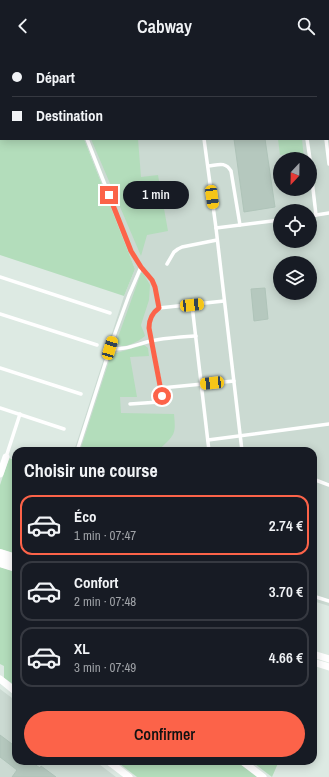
<!DOCTYPE html>
<html lang="fr">
<head>
<meta charset="utf-8">
<style>
	body { margin:0; font-family:"Archivo Narrow",sans-serif; background:#20242c; color:#f1f3f6; height:100vh; display:flex; flex-direction:column; font-size:15px; white-space:nowrap }
	* { box-sizing:border-box; margin:0 }
	p { font-size:13px; color:#9ea1a6 }
	.icon { flex:none; width:22px; height:22px; fill:none; stroke:currentColor; stroke-width:2; stroke-linecap:round; stroke-linejoin:round }
	.map { position:relative; flex:1; overflow:hidden }
	.side { position:absolute; left:12px; top:395px; width:305px; height:318px; display:flex; flex-direction:column; background:#171b24; border-radius:12px; box-shadow:0 2px 10px #0003 }
	.side>* { flex:none }
	.top-card { position:absolute; left:0px; top:0px; width:329px; height:88px; box-shadow:0 2px 10px #0003; display:grid; align-content:center; height:88px; padding:0 12px; background:#171b24 }
	.needle { width:26px; rotate:202deg }
	.buttons { position:absolute; left:273px; top:100px; display:grid; gap:8px }
	.buttons a { display:grid; place-items:center; width:44px; height:44px; border-radius:50%; background:#171b24; box-shadow:0 2px 10px #0003; font-size:20px }
	.end { position:absolute; width:18px; height:18px; margin:-9px; border:5px solid #fc6349; background:#fff; box-shadow:0 0 0 2px #fff }
	.from { border-radius:50% }
	.bubble { position:absolute; height:28px; border-radius:14px; background:#171b24; box-shadow:0 2px 10px #0003; font-size:13px; font-weight:600; line-height:28px; text-align:center }
	.car { position:absolute; width:12px; height:24px; margin:-12px -6px; border-radius:5px; box-shadow:0 0 3px 1px #0007; background:linear-gradient(#f5c518 24%,#345 0 40%,#f5c518 0 76%,#345 0 86%,#f5c518 0) }
	.top-card b { display:flex; align-items:center; gap:14px; height:38px; font-size:15px }
	.top-card b+b { border-top:1px solid #363941 }
	.top-card i { width:10px; height:10px; background:#f1f3f6 }
	ul { padding:0; list-style:none }
	li { display:flex; align-items:center; gap:12px; height:60px; margin:0 8px 6px; padding:0 4px; border:2px solid #363941; border-radius:12px }
	li div { flex:1 }
	li b { display:block; font-size:15px }
	li em { font-style:normal; font-weight:600 }
	li.on { border-color:#fc6349 }
	li>.icon { width:36px; height:36px; stroke-width:1.5 }
	h2 { padding:0 12px; font-size:18px; line-height:48px }
	.primary-button { display:flex; gap:8px; margin-top:auto; padding:8px 12px }
	.primary-button a { flex:1; height:46px; border-radius:24px; background:#fc6349; color:#111; font-size:16px; font-weight:600; line-height:46px; text-align:center }
	header { display:flex; justify-content:space-between; align-items:center; height:52px; padding:0 12px; background:#171b24; font-size:18px; font-weight:600 }
	.map>svg:first-child { display:block }
	.built { fill:#cbdad2; fill-rule:evenodd }
	.green { fill:#b3ddbb }
	.building { fill:#b5c8be; stroke:#afc4b9 }
	.lines { fill:none; stroke-linecap:round; stroke-linejoin:round }
	.service { stroke:#fff; stroke-width:3.5 }
	.minor { stroke:#fff; stroke-width:7 }
	.secondary { stroke:#fff; stroke-width:10 }
	.route { stroke:#fc6349; stroke-width:5 }
</style>
</head>
<body>
<header><svg class="icon" aria-label="back" viewBox="0 0 24 24"><path d="M15 5l-7 7 7 7"/></svg>Cabway<svg class="icon" aria-label="search" viewBox="0 0 24 24"><circle cx="10" cy="10" r="6"/><path d="M15 15l6 6"/></svg></header>
<div class="map">
<svg width="329" height="725" viewBox="0 0 329 725">
	<rect width="100%" height="100%" fill="#ddeae3"/>
	<!-- built -->
	<g class="built">
		<path d="M49 0H329V554L313 549V399H74L124 244 135 217 84 87H328V1H49ZM280 107H310V137H280ZM280 159H310V189H280ZM280 211H310V241H280Z"/>
		<path d="M0 637 16 649V709H95L116 725H0Z"/>
	</g>
	<!-- green -->
	<g class="green">
		<path d="M0 0H49V1H1V87H84L135 217 124 244 0 203Z"/>
		<rect x="57" y="0" width="91" height="1"/>
		<path d="M193 0H310L308 1H193Z"/>
		<path d="M328 5H329V76L328 77Z"/>
		<path d="M91 87H138L141 125 158 123 168 179 147 183 141 204Z"/>
		<path d="M278 87H302L304 107H301L300 101 280 103Z"/>
		<path d="M141 221H143L150 233 149 248 141 273C142 277 144 279 145 284 141 288 129 294 123 294 120 294 119 293 117 291V288Z"/>
		<path d="M144 293 148 296 149 304 130 305 137 345H120L121 361 174 362C176 383 175 382 160 397V399H80L110 306 113 302Z"/>
		<path d="M9 406 16 409V502L0 497V433Z"/>
		<path d="M0 515 16 520V634L4 626V614L0 612Z"/>
		<path d="M116 709H236L257 725H137Z"/>
		<path d="M251 709H279L272 725Z"/>
	</g>
	<!-- building -->
	<g class="building">
		<path d="M234 87H265L275 155 244 160Z"/>
		<path d="M265 236 268 267 254 269 251 237Z"/>
		<path d="M0 683 16 695V709H30L40 716 41 714 56 725H12L17 718 0 705Z"/>
	</g>
	<g class="lines">
		<!-- service -->
		<g class="service">
			<path d="M52 0V1"/>
			<path d="M189 0V1"/>
			<path d="M323 1 325 0"/>
			<path d="M87 87 131 199 141 215 152 228 155 235 159 256"/>
			<path d="M204 87 216 176 242 399"/>
			<path d="M307 87 310 107"/>
			<path d="M326 87 329 112"/>
			<path d="M310 111 316 163"/>
			<path d="M208 114C218 113 225 109 231 119L240 173"/>
			<path d="M310 164 329 161"/>
			<path d="M216 176 280 168"/>
			<path d="M167 212 174 200 178 197 182 195 217 188"/>
			<path d="M0 225 110 261"/>
			<path d="M224 249 159 256C152 261 149 268 149 276L161 336 234 329"/>
			<path d="M192 253 209 399"/>
			<path d="M0 262 97 293"/>
			<path d="M110 296C124 299 137 292 151 289 165 286 181 285 196 284"/>
			<path d="M0 316 81 342"/>
			<path d="M130 352 159 350C162 346 161 341 161 336"/>
			<path d="M0 356 64 377"/>
			<path d="M208 388 329 372"/>
			<path d="M77 399 114 284 129 243 141 215"/>
			<path d="M6 405 20 362"/>
			<path d="M313 427 329 433"/>
			<path d="M313 544 329 549"/>
		</g>
		<!-- minor -->
		<g class="minor">
			<path d="M0 422 6 405"/>
			<path d="M313 602 329 607"/>
			<path d="M313 610 329 615"/>
			<path d="M0 627 16 640"/>
			<path d="M108 709 129 725"/>
			<path d="M242 709 263 725"/>
		</g>
		<!-- secondary -->
		<g class="secondary">
			<path d="M0 502 16 507"/>
			<path d="M0 510 16 515"/>
		</g>
	</g>
	<g class="lines">
		<!-- route -->
		<path class="route" d="M109 143 131 199 141 215 152 228 155 235 159 256C152 261 149 268 149 276L162 344"/>
	</g>
</svg>
<div class="buttons">
<a><svg class="needle" viewBox="-14 -14 28 28"><path d="M0-13l5 13h-10z" fill="#e53935"/><path d="M0 13l5-13h-10z" fill="#9ea1a6"/></svg></a>
<a><svg class="icon" aria-label="locate" viewBox="0 0 24 24"><circle cx="12" cy="12" r="6"/><path d="M12 2v4M12 18v4M2 12h4M18 12h4"/></svg></a>
<a><svg class="icon" aria-label="layers" viewBox="0 0 24 24"><path d="M12 4l9 5-9 5-9-5zM3 14l9 5 9-5"/></svg></a>
</div>
<i class="end from" style="left:162px;top:344px"></i>
<i class="end" style="left:109px;top:143px"></i>
<div class="bubble" style="left:123px;top:129px;width:66px">1 min</div>
<i class="car" style="left:212px;top:145px;rotate:172deg"></i>
<i class="car" style="left:192px;top:253px;rotate:84deg"></i>
<i class="car" style="left:110px;top:296px;rotate:17deg"></i>
<i class="car" style="left:212px;top:331px;rotate:264deg"></i>
<div class="top-card">
<b><i class="from"></i>Départ</b>
<b><i></i>Destination</b>
</div>
<section class="side">
<h2>Choisir une course</h2>
<ul>
<li class="on"><svg class="icon" aria-label="car" viewBox="0 0 24 24"><path d="M5 17H2v-5l4-1 3-4h7l3 4 3 1v5h-3M9 17h6M6 11h13"/><circle cx="7" cy="17" r="2"/><circle cx="17" cy="17" r="2"/></svg><div><b>Éco</b><p>1 min · 07:47</p></div><em>2.74 €</em></li>
<li><svg class="icon" aria-label="car" viewBox="0 0 24 24"><path d="M5 17H2v-5l4-1 3-4h7l3 4 3 1v5h-3M9 17h6M6 11h13"/><circle cx="7" cy="17" r="2"/><circle cx="17" cy="17" r="2"/></svg><div><b>Confort</b><p>2 min · 07:48</p></div><em>3.70 €</em></li>
<li><svg class="icon" aria-label="car" viewBox="0 0 24 24"><path d="M5 17H2v-5l4-1 3-4h7l3 4 3 1v5h-3M9 17h6M6 11h13"/><circle cx="7" cy="17" r="2"/><circle cx="17" cy="17" r="2"/></svg><div><b>XL</b><p>3 min · 07:49</p></div><em>4.66 €</em></li>
</ul>
<div class="primary-button"><a>Confirmer</a></div>
</section>
</div>
</body>
</html>
